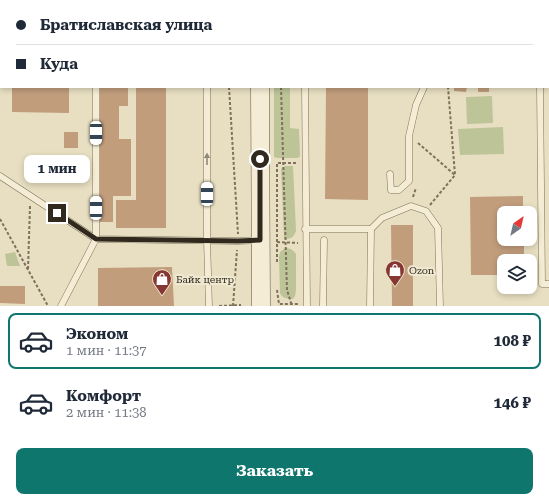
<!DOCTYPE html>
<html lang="ru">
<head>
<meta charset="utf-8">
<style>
	body { margin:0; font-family:"Roboto Serif",serif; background:#f6f6f7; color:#1f2937; height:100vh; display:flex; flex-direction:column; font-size:15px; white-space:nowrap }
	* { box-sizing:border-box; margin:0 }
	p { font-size:13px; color:#747a83 }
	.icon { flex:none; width:22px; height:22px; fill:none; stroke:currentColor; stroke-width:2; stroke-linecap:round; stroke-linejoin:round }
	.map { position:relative; height:306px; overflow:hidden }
	.side { display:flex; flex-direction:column; background:#fff; flex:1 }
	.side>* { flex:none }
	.top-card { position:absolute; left:0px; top:0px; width:549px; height:88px; box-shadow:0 2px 6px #0003; display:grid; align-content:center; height:88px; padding:0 16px; background:#fff }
	.needle { width:26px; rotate:34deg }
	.controls { position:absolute; left:497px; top:206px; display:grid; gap:8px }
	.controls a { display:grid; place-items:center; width:40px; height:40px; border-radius:8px; background:#fff; box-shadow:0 2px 6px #0003; font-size:20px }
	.end { position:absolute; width:18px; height:18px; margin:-9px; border:5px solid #31281e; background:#fff; box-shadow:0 0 0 2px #fff }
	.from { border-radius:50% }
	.bubble { position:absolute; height:28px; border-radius:8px; background:#fff; box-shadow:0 2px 6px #0003; font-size:13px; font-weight:700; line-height:28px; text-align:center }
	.car { position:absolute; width:12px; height:24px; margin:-12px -6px; border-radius:5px; box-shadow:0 0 3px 1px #0007; background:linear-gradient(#fff 24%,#345 0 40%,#fff 0 76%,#345 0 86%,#fff 0) }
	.top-card b { display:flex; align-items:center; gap:14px; height:38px; font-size:15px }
	.top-card b+b { border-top:1px solid #e0e1e3 }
	.top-card i { width:10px; height:10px; background:#1f2937 }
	ul { padding:7px 0 0; list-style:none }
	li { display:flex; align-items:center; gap:12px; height:56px; margin:0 8px 6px; padding:0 8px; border:2px solid transparent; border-radius:8px }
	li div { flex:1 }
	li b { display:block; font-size:15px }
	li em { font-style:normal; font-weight:700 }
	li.selected { border-color:#0f766e }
	li>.icon { width:36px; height:36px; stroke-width:1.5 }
	.primary-button { display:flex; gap:8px; margin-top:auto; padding:8px 16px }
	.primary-button a { flex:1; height:46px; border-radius:8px; background:#0f766e; color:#fff; font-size:16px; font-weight:700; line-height:46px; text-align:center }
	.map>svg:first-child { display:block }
	.green { fill:#bcc498 }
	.building { fill:#c19d7c }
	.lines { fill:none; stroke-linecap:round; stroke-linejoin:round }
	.service-casing { stroke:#7f715b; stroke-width:7 }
	.secondary-casing { stroke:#61523f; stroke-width:19 }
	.path { stroke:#7f715b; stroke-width:2; stroke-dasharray:3 2; stroke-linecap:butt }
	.service { stroke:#f4ecd4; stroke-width:6 }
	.secondary { stroke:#f4ecd4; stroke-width:18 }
	.oneway { fill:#928a79 }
	.route { stroke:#31281e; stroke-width:5 }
	.labels { text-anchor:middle; stroke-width:4; stroke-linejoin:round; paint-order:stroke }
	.poi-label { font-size:10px; fill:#31281e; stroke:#f0e9d1; text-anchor:start }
</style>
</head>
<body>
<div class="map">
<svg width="549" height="306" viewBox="0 0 549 306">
	<rect width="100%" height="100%" fill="#e8dfc2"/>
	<!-- green -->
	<g class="green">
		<path d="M274 87H290V128L299 129 300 156 298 158H278L274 157Z"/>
		<path d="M492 96 493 123 467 124 466 97Z"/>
		<path d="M503 127 504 154 460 155 458 129Z"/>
		<path d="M285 166H293L296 231C294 237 291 239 285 239L284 238 281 169Z"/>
		<path d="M285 248C290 248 293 250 296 254V290L295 296 293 299C286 298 283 299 280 293L279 257 280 252Z"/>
		<path d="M15 252 20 266H7L5 254Z"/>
	</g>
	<!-- building -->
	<g class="building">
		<path d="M12 87H69V113L12 112Z"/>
		<path d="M100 87H128V106H119V139H131V196H113V222H100Z"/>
		<path d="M136 87H166V228H116V200H136Z"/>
		<path d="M326 87H368V200L325 199Z"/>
		<path d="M454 87H467L466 92 454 91Z"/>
		<rect x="478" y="87" width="11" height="5"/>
		<rect x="64" y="132" width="14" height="16"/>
		<path d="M523 196V213H504V239H524V261H504V275H471L470 197Z"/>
		<path d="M391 225H413V306H392Z"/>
		<path d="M172 267 174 306H98V268Z"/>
		<path d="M0 286H25V304L0 303Z"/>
	</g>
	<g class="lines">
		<defs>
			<g id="service">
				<path d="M96 0V1"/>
				<path d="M305 0V1"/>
				<path d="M440 0V1"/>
				<path d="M497 0 514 1"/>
				<path d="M207 1V0"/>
				<path d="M352 1 374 0"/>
				<path d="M548 3H549"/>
				<path d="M96 87V239L238 241 259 240"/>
				<path d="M207 87V240L209 306"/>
				<path d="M305 87 307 306"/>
				<path d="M540 87 542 284H549"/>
				<path d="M390 174 391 190H399L409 181V136L416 105 424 87"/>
				<path d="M0 176 96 239 61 306"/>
				<path d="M305 229H371L382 218 411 206 426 211 438 228 440 306"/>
				<path d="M323 306 324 240"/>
				<path d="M370 306 371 229"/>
			</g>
			<g id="secondary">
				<path d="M260 0V1"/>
				<path d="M260 87 261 306"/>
			</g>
		</defs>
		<!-- service casing -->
		<use href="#service" class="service-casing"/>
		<!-- secondary casing -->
		<use href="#secondary" class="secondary-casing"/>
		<!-- path -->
		<g class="path">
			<path d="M227 0V1"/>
			<path d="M278 0V1"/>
			<path d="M536 0V1"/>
			<path d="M229 87 238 234"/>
			<path d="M281 87 287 290 292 306"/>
			<path d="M418 143 455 175"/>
			<path d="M413 197 416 188"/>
			<path d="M430 205 455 175 448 87"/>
			<path d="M0 219 48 306"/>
			<path d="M277 242 298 243"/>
			<path d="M277 262V163H298"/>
			<path d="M28 269 30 206"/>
			<path d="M277 290 279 304H299"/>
			<path d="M219 306 241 305"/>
			<path d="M233 306 237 250"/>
		</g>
		<!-- service -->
		<use href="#service" class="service"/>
		<!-- secondary -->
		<use href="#secondary" class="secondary"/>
	</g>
	<!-- one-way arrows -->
	<defs><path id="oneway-solid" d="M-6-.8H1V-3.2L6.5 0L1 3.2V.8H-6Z"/></defs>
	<use class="oneway" href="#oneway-solid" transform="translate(207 159) rotate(-90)"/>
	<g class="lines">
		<!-- route -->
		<path class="route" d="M57 213 96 239 238 241 260 240V159"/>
	</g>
	<!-- icons -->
	<defs>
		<symbol id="shop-pin" viewBox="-11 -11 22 30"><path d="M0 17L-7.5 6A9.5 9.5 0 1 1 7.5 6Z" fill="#873733" stroke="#f0e9d1"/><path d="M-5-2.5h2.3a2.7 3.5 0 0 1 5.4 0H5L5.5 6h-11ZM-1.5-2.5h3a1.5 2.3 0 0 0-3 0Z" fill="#fff"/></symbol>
	</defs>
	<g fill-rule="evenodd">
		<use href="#shop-pin" x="384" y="259" width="22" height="30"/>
		<use href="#shop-pin" x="151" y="268" width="22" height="30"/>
	</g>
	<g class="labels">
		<!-- poi labels -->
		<g class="poi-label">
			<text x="409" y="274">Ozon</text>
			<text x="176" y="283">Байк центр</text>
		</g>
	</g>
</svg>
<div class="controls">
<a><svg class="needle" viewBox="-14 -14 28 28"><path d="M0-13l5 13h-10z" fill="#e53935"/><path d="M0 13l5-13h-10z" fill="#747a83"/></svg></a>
<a><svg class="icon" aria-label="layers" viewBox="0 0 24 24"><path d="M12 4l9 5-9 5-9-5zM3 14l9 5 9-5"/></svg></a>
</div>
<i class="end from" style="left:260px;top:159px"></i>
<i class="end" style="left:57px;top:213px"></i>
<div class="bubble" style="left:24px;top:155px;width:66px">1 мин</div>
<i class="car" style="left:96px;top:133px;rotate:180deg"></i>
<i class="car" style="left:207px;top:194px;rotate:0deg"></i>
<i class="car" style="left:96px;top:208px;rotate:0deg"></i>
<div class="top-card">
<b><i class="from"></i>Братиславская улица</b>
<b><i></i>Куда</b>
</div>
</div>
<section class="side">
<ul>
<li class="selected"><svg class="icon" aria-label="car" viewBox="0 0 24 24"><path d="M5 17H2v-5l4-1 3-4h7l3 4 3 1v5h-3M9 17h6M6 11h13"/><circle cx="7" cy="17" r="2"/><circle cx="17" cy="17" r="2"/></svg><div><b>Эконом</b><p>1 мин · 11:37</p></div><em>108 ₽</em></li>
<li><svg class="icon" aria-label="car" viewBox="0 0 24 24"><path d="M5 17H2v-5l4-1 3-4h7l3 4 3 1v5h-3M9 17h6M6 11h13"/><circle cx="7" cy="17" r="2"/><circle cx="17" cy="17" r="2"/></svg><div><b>Комфорт</b><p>2 мин · 11:38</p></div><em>146 ₽</em></li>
</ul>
<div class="primary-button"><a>Заказать</a></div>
</section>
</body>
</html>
